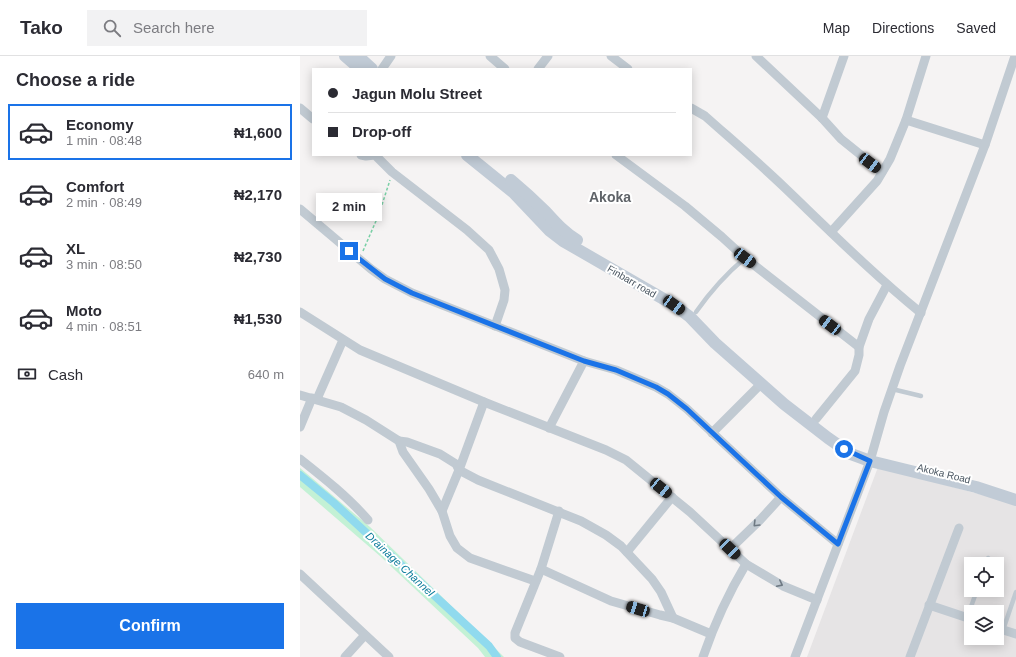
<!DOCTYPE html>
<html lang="en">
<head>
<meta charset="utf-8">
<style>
	body { margin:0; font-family:Helvetica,sans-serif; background:#f2f2f3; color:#2b2b33; height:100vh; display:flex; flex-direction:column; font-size:15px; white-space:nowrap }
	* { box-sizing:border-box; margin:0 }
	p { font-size:13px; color:#7c7c81 }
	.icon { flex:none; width:22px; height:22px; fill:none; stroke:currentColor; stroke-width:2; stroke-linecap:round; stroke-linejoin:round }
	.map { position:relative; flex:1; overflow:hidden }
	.sheet { display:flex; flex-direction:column; background:#fff; width:300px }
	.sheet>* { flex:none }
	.banner { position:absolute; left:12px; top:12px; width:380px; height:88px; border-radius:0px; box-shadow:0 2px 10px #0003; display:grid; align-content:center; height:88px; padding:0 16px; background:#fff }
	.fabs { position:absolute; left:664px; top:501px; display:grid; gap:8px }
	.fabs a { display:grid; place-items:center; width:40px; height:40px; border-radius:0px; background:#fff; box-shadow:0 2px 10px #0003; font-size:20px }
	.end { position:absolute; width:18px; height:18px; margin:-9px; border:5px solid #1a73e8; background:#fff; box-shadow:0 0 0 2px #fff }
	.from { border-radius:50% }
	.bubble { position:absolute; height:28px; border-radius:0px; background:#fff; box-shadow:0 2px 10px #0003; font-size:13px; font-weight:700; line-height:28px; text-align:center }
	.car { position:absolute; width:12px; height:24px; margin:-12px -6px; border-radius:5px; box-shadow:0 0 3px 1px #0007; background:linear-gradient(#222 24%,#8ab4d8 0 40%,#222 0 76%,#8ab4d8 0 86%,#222 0) }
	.banner b { display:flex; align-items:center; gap:14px; height:38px; font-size:15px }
	.banner b+b { border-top:1px solid #e1e1e2 }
	.banner i { width:10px; height:10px; background:#2b2b33 }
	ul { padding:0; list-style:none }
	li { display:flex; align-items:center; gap:12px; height:56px; margin:0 8px 6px; padding:0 8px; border:2px solid transparent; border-radius:0px }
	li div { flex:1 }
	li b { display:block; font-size:15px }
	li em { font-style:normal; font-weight:700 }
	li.current { border-color:#1a73e8 }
	li>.icon { width:36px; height:36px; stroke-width:1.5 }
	h2 { padding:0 16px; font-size:18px; line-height:48px }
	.pay { display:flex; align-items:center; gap:10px; height:44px; padding:0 16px; font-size:15px }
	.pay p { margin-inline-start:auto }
	.button { display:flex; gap:8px; margin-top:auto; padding:8px 16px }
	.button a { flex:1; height:46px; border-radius:0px; background:#1a73e8; color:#fff; font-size:16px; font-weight:700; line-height:46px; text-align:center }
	header { display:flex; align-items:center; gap:24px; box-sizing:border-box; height:56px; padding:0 20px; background:#fff; border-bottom:1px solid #e1e1e2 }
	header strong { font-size:19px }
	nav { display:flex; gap:22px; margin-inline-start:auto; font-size:14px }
	.search { width:280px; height:36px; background:#f2f2f3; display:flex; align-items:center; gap:10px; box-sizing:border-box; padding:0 14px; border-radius:0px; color:#7c7c81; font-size:15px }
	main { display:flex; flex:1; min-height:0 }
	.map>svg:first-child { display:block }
	.education { fill:#e6e4e5; fill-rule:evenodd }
	.green { fill:#c3f1d5 }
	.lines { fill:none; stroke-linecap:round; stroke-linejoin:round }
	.canal { stroke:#90daee; stroke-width:8 }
	.path { stroke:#7ad0a6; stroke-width:1.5; stroke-dasharray:3 2; stroke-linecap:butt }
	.service { stroke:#c1cad2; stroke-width:4.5 }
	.minor { stroke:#c1cad2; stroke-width:9 }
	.secondary { stroke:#c1cbd6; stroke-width:12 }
	.oneway { stroke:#6e7983 }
	.route { stroke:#1a73e8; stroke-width:5 }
	.labels { text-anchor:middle; stroke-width:4; stroke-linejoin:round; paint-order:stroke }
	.street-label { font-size:10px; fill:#4a5661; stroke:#fff }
	.water-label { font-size:11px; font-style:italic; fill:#0c7c9b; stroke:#fff }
	.district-label { font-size:14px; font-weight:bold; fill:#5f6368; stroke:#fff }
</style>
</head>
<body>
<header>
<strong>Tako</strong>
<div class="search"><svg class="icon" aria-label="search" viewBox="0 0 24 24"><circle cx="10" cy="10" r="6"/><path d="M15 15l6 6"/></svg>Search here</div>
<nav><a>Map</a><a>Directions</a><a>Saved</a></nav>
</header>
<main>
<section class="sheet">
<h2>Choose a ride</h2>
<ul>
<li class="current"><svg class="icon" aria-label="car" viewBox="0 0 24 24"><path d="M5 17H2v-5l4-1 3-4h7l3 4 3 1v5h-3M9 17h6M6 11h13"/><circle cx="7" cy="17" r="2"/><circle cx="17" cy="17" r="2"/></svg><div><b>Economy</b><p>1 min · 08:48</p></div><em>₦1,600</em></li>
<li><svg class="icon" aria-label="car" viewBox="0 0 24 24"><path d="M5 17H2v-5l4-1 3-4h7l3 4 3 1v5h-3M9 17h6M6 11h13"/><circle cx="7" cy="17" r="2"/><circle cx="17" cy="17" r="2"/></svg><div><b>Comfort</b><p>2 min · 08:49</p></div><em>₦2,170</em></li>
<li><svg class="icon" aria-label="car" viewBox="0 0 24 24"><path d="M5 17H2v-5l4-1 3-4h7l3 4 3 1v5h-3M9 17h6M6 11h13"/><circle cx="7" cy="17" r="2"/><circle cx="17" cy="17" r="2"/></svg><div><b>XL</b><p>3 min · 08:50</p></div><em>₦2,730</em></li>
<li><svg class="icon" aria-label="car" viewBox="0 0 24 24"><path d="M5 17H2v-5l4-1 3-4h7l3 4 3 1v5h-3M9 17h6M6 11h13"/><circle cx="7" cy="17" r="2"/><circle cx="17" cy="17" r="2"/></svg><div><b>Moto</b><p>4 min · 08:51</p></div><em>₦1,530</em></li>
</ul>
<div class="pay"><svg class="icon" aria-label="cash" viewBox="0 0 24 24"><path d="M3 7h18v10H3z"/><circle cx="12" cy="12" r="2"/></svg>Cash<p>640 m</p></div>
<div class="button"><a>Confirm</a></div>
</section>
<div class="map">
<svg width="716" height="601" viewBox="0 0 716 601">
	<rect width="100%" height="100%" fill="#f5f3f3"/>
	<!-- education -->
	<path class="education" d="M578 411 716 448V601H507ZM671 508H697V534H671ZM671 556H697V582H671Z"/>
	<!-- green -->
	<path class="green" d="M0 412 70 471 204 601H185L178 592 80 500 0 431Z"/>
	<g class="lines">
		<!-- canal -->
		<path class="canal" d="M0 419 34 447 189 590 197 601"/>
		<!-- path -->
		<path class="path" d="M63 195 79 158 90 124"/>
		<!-- service -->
		<g class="service">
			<path d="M396 256C410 236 426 218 445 202"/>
			<path d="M592 333 621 340"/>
			<path d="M686 508 688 502"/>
			<path d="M667 562 677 534"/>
			<path d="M703 574 716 536"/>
		</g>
		<!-- minor -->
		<g class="minor">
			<path d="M190 0 205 13"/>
			<path d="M311 0 328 13"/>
			<path d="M456 0 522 62 541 83 582 116"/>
			<path d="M82 13 91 0"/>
			<path d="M238 13 248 0"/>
			<path d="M0 52 13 63"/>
			<path d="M391 52 405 60C432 84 459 107 484 131 530 175 572 217 621 257"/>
			<path d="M522 62 544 0"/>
			<path d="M606 64 685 89"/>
			<path d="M61 99 66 100 75 99 92 116 167 174 189 194 199 213 205 234 204 244 195 270"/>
			<path d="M316 99 385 150 422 181 445 202 559 291"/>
			<path d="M0 153 71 213 85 223 112 237 284 305 316 314 356 331 368 338 387 353 481 441 538 488"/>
			<path d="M531 176 577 125 590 103 606 64 626 0"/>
			<path d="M0 256 60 294 184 346 306 394 326 404 390 456 446 508 483 530 517 544"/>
			<path d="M0 339 41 351 66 364 99 385 103 396 129 433 142 455 150 480 157 492 170 502 235 525"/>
			<path d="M17 343 43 284"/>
			<path d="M516 363 555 315 559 299V291L569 263 587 229"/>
			<path d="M0 371 12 342"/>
			<path d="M249 372 284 305"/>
			<path d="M412 377 461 328"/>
			<path d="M99 385 107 386 140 398 156 408 159 414 178 424 281 465 306 479 321 490 352 523 361 536 373 562"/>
			<path d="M0 403C24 422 48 441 68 464"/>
			<path d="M142 455 159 414 184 346"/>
			<path d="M259 455 241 513 215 577V582L220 586 260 601"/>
			<path d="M430 493 460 464 481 441"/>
			<path d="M327 496 372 441"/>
			<path d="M241 513 311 545 360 559 373 562 411 578"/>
			<path d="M0 518 89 601"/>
			<path d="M629 549 671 563"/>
			<path d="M697 572 716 578"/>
			<path d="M45 601 65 579"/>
			<path d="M403 601C414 569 428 538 446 508"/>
			<path d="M495 601 570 405 584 356 600 310 685 89 715 0"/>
			<path d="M610 601 659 472"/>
		</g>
		<!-- secondary -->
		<g class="secondary">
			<path d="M45 0 60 13"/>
			<path d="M58 0 72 13"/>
			<path d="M167 99 214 137 250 175 263 185 374 249 390 261 415 287 484 348 528 382 551 398 570 405 676 431 716 444"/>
			<path d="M211 124C223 134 235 145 246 156 256 167 264 176 277 184"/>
		</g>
	</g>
	<!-- one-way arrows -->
	<defs><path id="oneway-chevron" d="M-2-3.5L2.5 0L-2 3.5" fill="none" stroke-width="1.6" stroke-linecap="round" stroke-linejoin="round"/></defs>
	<g class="oneway">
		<use href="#oneway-chevron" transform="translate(456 468) rotate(135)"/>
		<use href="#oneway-chevron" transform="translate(480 528) rotate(27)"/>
	</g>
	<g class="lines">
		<!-- route -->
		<path class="route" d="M49 195 85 223 112 237 284 305 316 314 356 331 368 338 387 353 481 441 538 488 570 405 544 393"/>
	</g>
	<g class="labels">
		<!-- street labels -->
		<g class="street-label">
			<text transform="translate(332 225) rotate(30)" y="4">Finbarr road</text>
			<text transform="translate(644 417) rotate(14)" y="4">Akoka Road</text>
		</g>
		<!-- water labels -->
		<g class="water-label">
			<text transform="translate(100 508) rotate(43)" y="4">Drainage Channel</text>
		</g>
		<!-- district labels -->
		<g class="district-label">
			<text x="310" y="146">Akoka</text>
		</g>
	</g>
</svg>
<div class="fabs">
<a><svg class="icon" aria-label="locate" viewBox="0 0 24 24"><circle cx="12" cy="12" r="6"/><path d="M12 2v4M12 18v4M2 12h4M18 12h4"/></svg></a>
<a><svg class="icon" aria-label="layers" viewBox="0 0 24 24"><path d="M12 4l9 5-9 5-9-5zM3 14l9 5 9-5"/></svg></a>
</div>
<i class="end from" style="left:544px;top:393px"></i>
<i class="end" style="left:49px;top:195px"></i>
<div class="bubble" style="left:16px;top:137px;width:66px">2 min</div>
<i class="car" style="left:570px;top:107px;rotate:127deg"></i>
<i class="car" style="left:445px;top:202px;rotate:127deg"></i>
<i class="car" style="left:374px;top:249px;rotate:126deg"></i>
<i class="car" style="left:530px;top:269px;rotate:307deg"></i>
<i class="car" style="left:361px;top:432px;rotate:129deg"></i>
<i class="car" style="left:430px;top:493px;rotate:134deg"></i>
<i class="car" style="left:338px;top:553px;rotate:287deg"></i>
<div class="banner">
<b><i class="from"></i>Jagun Molu Street</b>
<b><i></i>Drop-off</b>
</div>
</div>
</main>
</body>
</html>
